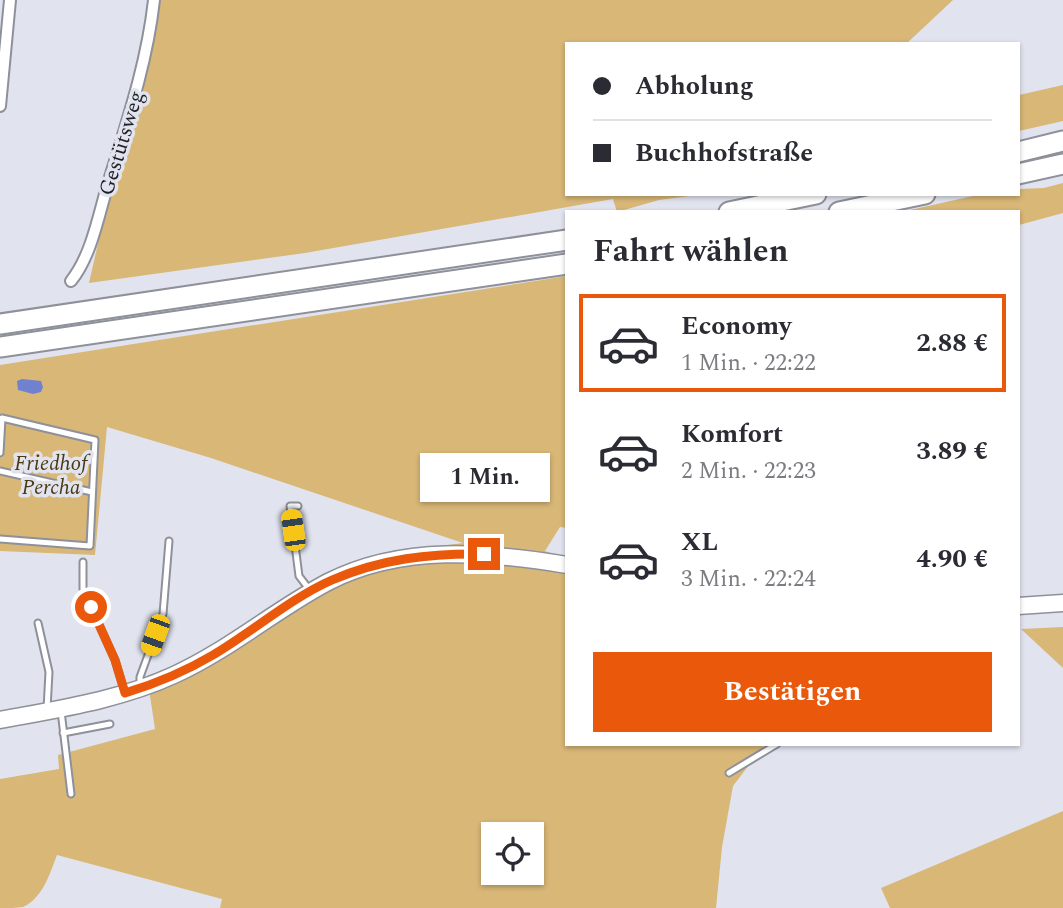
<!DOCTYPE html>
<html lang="de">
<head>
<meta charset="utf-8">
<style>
	body { margin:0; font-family:Spectral,serif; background:#f7f7f7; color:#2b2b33; height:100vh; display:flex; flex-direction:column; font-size:26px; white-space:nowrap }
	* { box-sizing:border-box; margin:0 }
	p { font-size:23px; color:#7c7c81 }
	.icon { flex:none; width:38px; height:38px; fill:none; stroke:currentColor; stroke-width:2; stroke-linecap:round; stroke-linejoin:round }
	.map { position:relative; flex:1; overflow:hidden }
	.sheet { position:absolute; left:565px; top:210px; width:455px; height:536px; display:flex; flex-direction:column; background:#fff; border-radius:0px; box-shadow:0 2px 5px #0004 }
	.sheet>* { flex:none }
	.banner { position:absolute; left:565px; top:42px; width:455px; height:154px; border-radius:0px; box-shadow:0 2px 5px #0004; display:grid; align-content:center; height:154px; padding:0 28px; background:#fff }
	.tools { position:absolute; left:481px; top:822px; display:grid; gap:14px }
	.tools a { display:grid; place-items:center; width:63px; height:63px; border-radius:0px; background:#fff; box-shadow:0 2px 5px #0004; font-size:35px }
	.end { position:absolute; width:32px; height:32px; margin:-16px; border:9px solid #ea580c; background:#fff; box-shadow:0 0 0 4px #fff }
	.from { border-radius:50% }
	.bubble { position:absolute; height:49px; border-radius:0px; background:#fff; box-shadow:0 2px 5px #0004; font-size:23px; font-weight:700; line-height:49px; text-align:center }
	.car { position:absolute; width:21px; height:42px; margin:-21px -10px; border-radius:9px; box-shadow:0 0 5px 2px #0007; background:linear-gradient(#f5c518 24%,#345 0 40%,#f5c518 0 76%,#345 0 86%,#f5c518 0) }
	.banner b { display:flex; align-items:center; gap:24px; height:66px; font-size:26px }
	.banner b+b { border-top:2px solid #e1e1e2 }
	.banner i { width:18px; height:18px; background:#2b2b33 }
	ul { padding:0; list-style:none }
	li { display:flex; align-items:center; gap:21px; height:98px; margin:0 14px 10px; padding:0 14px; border:4px solid transparent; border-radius:0px }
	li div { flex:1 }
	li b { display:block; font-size:26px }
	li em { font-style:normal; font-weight:700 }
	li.active { border-color:#ea580c }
	li>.icon { width:63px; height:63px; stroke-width:1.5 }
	h2 { padding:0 28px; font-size:32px; line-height:84px }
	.cta { display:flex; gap:14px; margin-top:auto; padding:14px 28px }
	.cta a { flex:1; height:80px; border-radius:0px; background:#ea580c; color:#fff; font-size:28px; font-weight:700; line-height:80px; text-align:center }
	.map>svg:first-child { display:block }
	.green { fill:#d8b777; fill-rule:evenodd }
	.water { fill:#7081d0 }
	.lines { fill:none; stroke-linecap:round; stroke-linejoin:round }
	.service-casing { stroke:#8e909a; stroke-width:9 }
	.minor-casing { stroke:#8e909a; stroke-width:14 }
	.secondary-casing { stroke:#8e909a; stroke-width:19 }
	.motorway-casing { stroke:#8e909a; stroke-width:23 }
	.service { stroke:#fff; stroke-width:5 }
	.minor { stroke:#fff; stroke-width:10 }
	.secondary { stroke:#fff; stroke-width:16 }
	.motorway { stroke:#fff; stroke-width:19 }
	.route { stroke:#ea580c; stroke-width:9 }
	.labels { text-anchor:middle; stroke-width:7; stroke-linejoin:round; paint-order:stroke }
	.street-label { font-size:21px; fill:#202125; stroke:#e1e4ef }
	.park-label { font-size:21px; font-style:italic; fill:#4b3811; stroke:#e1e4ef }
</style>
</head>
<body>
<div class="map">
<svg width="1063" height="908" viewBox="0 0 1063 908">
	<rect width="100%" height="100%" fill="#e1e4ef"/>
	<!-- green -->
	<g class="green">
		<path d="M156 0H953L906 44H567V194H705L659 200 617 212 613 199 305 253 89 283 112 182 143 92Z"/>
		<path d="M1063 85V121L1019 131V95Z"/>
		<path d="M1063 183V213L1019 225 1018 212H901L982 194H1018L1019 189 1044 188Z"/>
		<path d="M567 276V528L560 527 545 551 567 559V744H765L733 786 722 847 716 908H220L222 899 57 855C50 873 43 898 23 907 17 908 7 908 0 908V779L59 769 58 755 155 729 147 676C171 667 193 657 214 644 259 616 302 580 352 562 389 548 425 548 463 543L211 458 107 427 95 555 0 551V365ZM494 835H532V873H494Z"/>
		<path d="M1063 627V668L1021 629Z"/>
		<path d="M1063 811V908H890L881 888Z"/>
	</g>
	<!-- water -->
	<path class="water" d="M22 379 41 381 43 387 41 392 33 394 18 390 17 381Z"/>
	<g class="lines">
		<defs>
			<g id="service">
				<path d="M0 453 2 418 95 440 90 546 0 539"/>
				<path d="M0 471 92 492"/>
				<path d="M298 506H290L299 576 309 589"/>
				<path d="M83 562V589L115 660 124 690"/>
				<path d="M38 623 49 672 47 709"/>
				<path d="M140 684V677L163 614 169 541"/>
				<path d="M61 711 71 794"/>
				<path d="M63 733 110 724"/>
				<path d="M729 773 777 744"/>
			</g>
			<g id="minor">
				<path d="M0 106 10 0"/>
				<path d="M71 281C91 256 98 218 107 187 126 125 147 64 154 0"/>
			</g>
			<g id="secondary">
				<path d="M1018 606 1063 603"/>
				<path d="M0 720C58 709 120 700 174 675 229 650 275 610 328 582 402 544 488 552 567 565"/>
			</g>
			<g id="motorway">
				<path d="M1018 152 1063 141"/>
				<path d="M1018 174 1063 164"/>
				<path d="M729 212 816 194"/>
				<path d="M839 212 925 194"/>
				<path d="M0 324 567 240"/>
				<path d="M0 347 567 264"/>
			</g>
		</defs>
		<!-- service casing -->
		<use href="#service" class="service-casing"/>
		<!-- minor casing -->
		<use href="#minor" class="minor-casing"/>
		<!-- secondary casing -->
		<use href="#secondary" class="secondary-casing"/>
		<!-- motorway casing -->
		<use href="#motorway" class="motorway-casing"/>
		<!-- service -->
		<use href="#service" class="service"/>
		<!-- minor -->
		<use href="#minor" class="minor"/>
		<!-- secondary -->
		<use href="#secondary" class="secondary"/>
		<!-- motorway -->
		<use href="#motorway" class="motorway"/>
	</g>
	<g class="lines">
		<!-- route -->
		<path class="route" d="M91 607 115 660 125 693C155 684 186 671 213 655 252 632 291 598 332 580 381 559 430 553 484 554"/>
	</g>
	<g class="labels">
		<!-- street labels -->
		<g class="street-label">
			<text transform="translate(121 143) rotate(-73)" y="7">Gestütsweg</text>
		</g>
		<!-- park labels -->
		<g class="park-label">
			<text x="51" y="470">Friedhof<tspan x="51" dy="24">Percha</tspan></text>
		</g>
	</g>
</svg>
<div class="tools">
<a><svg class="icon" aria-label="locate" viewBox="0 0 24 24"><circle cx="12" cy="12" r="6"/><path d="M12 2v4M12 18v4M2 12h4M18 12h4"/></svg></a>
</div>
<i class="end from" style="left:91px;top:607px"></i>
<i class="end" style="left:484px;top:554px"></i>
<div class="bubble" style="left:420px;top:453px;width:130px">1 Min.</div>
<i class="car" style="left:293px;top:530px;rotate:352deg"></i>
<i class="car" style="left:155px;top:635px;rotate:200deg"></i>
<div class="banner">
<b><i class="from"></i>Abholung</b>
<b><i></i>Buchhofstraße</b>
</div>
<section class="sheet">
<h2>Fahrt wählen</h2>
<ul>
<li class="active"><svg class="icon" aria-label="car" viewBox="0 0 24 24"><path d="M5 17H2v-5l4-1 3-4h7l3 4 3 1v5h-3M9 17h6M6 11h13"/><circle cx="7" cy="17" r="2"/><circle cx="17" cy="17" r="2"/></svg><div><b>Economy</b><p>1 Min. · 22:22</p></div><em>2.88 €</em></li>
<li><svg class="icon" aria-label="car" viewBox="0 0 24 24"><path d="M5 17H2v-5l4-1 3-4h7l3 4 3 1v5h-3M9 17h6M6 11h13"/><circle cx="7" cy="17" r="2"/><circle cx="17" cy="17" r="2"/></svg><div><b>Komfort</b><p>2 Min. · 22:23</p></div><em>3.89 €</em></li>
<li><svg class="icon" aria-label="car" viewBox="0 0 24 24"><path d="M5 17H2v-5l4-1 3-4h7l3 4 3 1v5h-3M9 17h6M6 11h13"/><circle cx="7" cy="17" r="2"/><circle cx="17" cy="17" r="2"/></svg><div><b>XL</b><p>3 Min. · 22:24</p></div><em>4.90 €</em></li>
</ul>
<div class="cta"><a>Bestätigen</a></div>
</section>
</div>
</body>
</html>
